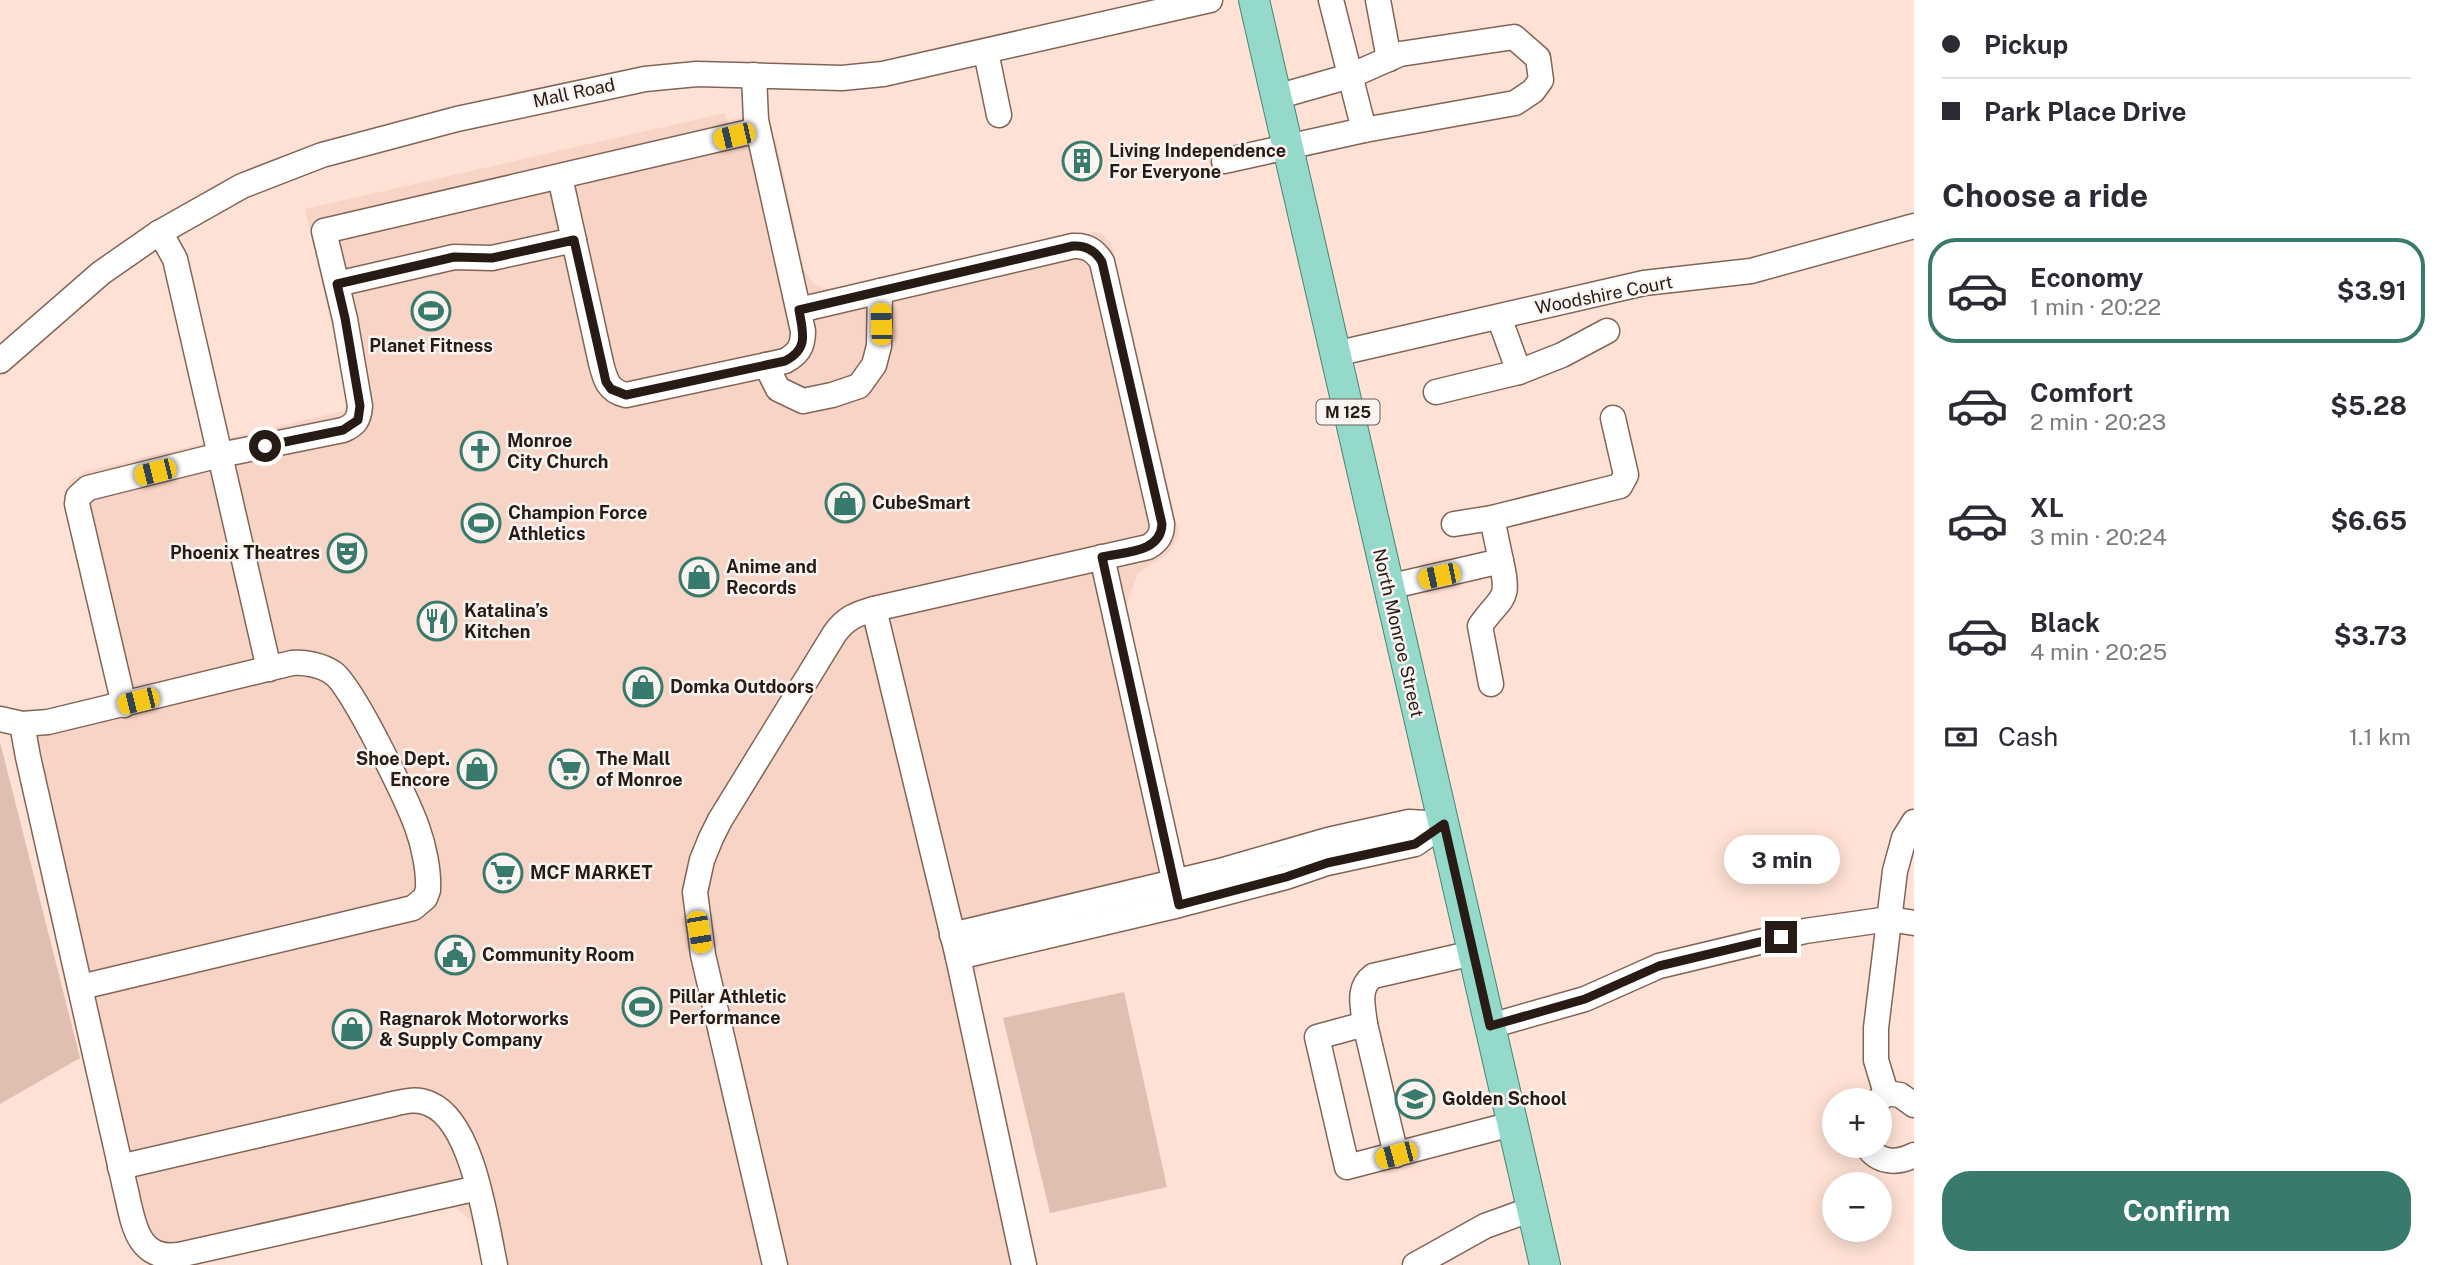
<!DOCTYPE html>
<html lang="en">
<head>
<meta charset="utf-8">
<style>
	body { margin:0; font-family:"Public Sans",sans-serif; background:#f2f2f3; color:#2b2b33; height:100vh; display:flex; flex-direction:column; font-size:26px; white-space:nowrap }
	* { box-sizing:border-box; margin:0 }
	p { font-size:23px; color:#7c7c81 }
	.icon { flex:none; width:38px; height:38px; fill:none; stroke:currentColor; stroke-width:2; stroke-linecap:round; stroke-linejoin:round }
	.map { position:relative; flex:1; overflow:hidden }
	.sheet { display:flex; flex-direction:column; background:#fff; width:525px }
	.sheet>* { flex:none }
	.hud { display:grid; align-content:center; height:154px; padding:0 28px; background:#fff }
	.controls { position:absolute; left:1822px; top:1088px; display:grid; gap:14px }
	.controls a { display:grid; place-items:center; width:70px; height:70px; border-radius:50%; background:#fff; box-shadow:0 4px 18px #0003; font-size:35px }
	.end { position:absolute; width:32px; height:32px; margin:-16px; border:9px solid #281b16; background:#fff; box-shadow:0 0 0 4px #fff }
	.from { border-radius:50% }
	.bubble { position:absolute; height:49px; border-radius:24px; background:#fff; box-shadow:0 4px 18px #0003; font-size:23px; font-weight:700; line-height:49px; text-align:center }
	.car { position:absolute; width:21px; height:42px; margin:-21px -10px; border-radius:9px; box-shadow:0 0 5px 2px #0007; background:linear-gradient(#f5c518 24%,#345 0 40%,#f5c518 0 76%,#345 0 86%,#f5c518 0) }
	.hud b { display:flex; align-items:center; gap:24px; height:66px; font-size:26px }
	.hud b+b { border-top:2px solid #e1e1e2 }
	.hud i { width:18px; height:18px; background:#2b2b33 }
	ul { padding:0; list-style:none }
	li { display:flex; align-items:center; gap:21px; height:105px; margin:0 14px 10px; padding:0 14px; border:4px solid transparent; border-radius:28px }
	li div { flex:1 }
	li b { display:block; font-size:26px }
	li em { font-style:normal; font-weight:700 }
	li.current { border-color:#387a6b }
	li>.icon { width:63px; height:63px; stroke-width:1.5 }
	h2 { padding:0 28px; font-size:32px; line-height:84px }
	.pay { display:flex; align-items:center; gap:18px; height:77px; padding:0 28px; font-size:26px }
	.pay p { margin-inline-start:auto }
	.primary-button { display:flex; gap:14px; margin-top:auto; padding:14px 28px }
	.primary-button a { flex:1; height:80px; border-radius:28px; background:#387a6b; color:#fff; font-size:28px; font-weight:700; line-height:80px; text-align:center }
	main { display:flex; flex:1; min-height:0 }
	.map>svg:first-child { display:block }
	.built { fill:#f7d4c5 }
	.green { fill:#e0bfb2 }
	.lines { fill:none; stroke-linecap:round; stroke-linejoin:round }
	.minor-casing { stroke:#836457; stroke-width:27 }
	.major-casing { stroke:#418675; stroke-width:32 }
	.minor { stroke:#fff; stroke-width:24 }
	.major { stroke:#95d9cb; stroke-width:30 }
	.route { stroke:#281b16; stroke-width:9 }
	.labels { text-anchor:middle; stroke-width:5; stroke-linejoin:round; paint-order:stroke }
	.shield { fill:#fbf4f1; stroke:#675c58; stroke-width:2 }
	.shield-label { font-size:16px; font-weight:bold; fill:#281b16 }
	.street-label { font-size:18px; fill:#281b16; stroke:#fbf4f1 }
	.poi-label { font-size:18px; font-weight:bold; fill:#281b16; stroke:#fbf4f1; text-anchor:start }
</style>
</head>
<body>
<main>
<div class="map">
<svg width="1914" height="1265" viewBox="0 0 1914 1265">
	<rect width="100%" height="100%" fill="#ffe1d5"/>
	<!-- built -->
	<path class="built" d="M725 113 733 149 776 139 804 270 814 284 828 289 1095 232 1104 236 1112 245 1179 533 1170 552 1138 573 1126 605 1194 911 987 960 977 970 972 980 1036 1265H482L471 1220 456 1208H444L197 1265H150L143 1262 127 1242 7 708 27 713 96 700 106 693 111 682 64 497 71 480 86 471 344 411 348 396 305 209Z"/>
	<!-- green -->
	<g class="green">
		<path d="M0 742 80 1058 0 1104Z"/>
		<path d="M1124 992 1167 1187 1050 1213 1003 1018Z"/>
	</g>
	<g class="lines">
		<defs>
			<g id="minor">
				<path d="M1378 0 1389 59"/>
				<path d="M986 52 999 115"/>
				<path d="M1276 97 1350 76 1400 54 1514 37 1538 58 1541 80 1533 91 1515 103 1364 130"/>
				<path d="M1224 161 1364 130 1331 0"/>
				<path d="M560 177 601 363C605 379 608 391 626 395L785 361C798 354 803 347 803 331L756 120 754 75"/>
				<path d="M160 232 175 259 269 669"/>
				<path d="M337 284 454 257 492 258 574 240"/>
				<path d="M1499 317 1519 372 1562 355 1607 331"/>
				<path d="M1335 354 1644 283 1751 271 1914 226"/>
				<path d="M0 361 101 273 157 234 242 186 322 155 457 119 645 79 697 74 842 78 883 74 1210 0"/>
				<path d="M766 365 778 389 803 401 832 395 859 386 874 365 879 346 880 291"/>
				<path d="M1436 392 1519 372"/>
				<path d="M1454 524 1492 518 1620 486 1626 475 1613 418"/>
				<path d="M1102 557 1178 897"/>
				<path d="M1388 587 1501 561 1492 518"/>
				<path d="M874 609 958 957 1024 1265"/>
				<path d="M1491 684 1480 626C1501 595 1511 603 1501 561"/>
				<path d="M124 705 77 504 78 497 88 488 220 455 343 430C355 425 359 420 360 406L345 319 324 231 758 130"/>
				<path d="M0 719 22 724 48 722 292 663C305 662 322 665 333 673 352 685 408 802 417 827 424 846 429 871 428 890L425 898 413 908 81 987"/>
				<path d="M22 724 28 757 125 1187C133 1219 135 1261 179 1255L478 1188"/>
				<path d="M952 935 1220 871 1328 840 1409 822 1444 824"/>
				<path d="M1473 953 1373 976C1357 988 1363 1006 1365 1024L1317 1037 1347 1167 1512 1124"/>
				<path d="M958 957 1179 905 1286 877 1327 863 1415 844 1444 824"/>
				<path d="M1365 1024 1396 1155"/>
				<path d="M1490 1026 1585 999 1659 966 1805 931 1889 919 1914 923"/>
				<path d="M1886 1093 1876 1060V1028L1895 871 1904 838 1914 822"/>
				<path d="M1878 1101 1886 1093 1900 1095 1914 1105"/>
				<path d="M1867 1146C1878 1163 1897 1164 1914 1155"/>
				<path d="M120 1167 393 1104C405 1101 418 1098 430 1104 473 1122 486 1223 495 1265"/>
				<path d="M775 1265 703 955 695 892 702 860 711 838 720 820 835 633C846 618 856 614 874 609L1148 547C1158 541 1162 535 1162 524L1102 262C1095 250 1086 245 1073 246L799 310"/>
				<path d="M1415 1265 1485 1226 1532 1209"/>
			</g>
			<path id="major" d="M1254 0 1545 1265"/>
		</defs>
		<!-- minor casing -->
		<use href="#minor" class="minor-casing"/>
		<!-- major casing -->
		<use href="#major" class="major-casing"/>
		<!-- minor -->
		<use href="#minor" class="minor"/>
		<!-- major -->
		<use href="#major" class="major"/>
	</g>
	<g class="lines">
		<!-- route -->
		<path class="route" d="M265 446 343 430 358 420 360 406 345 318 337 284 454 257 492 258 574 240 606 382 611 389 626 395 785 361C809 349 803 333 799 310L1073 246C1086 245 1095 250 1102 262L1162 524C1161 553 1124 552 1102 557L1179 905 1286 877 1327 863 1415 844 1444 824 1490 1026 1585 999 1659 966 1781 937"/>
	</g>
	<!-- icons -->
	<defs>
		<symbol id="building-ring" viewBox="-11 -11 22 22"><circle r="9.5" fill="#fbf4f1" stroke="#387a6b" stroke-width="1.5"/><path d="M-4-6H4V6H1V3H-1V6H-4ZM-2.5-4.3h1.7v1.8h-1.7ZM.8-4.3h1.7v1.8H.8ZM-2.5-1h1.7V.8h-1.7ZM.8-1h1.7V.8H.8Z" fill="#387a6b"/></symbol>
		<symbol id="stadium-ring" viewBox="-11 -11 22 22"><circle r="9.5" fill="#fbf4f1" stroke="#387a6b" stroke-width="1.5"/><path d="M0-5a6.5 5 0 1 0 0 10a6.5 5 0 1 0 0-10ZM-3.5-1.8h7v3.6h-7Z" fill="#387a6b"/></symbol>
		<symbol id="church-ring" viewBox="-11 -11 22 22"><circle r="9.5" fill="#fbf4f1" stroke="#387a6b" stroke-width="1.5"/><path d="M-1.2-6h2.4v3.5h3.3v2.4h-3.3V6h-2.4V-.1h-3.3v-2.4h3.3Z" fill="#387a6b"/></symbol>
		<symbol id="shop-ring" viewBox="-11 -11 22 22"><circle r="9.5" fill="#fbf4f1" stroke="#387a6b" stroke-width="1.5"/><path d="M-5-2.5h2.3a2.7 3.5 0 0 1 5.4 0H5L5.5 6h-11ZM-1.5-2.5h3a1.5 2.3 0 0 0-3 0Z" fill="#387a6b"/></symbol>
		<symbol id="theatre-ring" viewBox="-11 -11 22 22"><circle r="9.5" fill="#fbf4f1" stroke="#387a6b" stroke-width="1.5"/><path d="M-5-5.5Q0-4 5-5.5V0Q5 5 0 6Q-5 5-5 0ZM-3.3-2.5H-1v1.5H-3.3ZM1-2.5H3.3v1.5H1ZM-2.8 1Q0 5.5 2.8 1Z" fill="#387a6b"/></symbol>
		<symbol id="restaurant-ring" viewBox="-11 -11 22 22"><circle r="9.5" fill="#fbf4f1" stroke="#387a6b" stroke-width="1.5"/><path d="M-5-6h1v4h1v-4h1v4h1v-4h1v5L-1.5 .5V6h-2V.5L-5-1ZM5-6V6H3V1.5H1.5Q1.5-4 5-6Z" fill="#387a6b"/></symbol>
		<symbol id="supermarket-ring" viewBox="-11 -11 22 22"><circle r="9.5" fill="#fbf4f1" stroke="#387a6b" stroke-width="1.5"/><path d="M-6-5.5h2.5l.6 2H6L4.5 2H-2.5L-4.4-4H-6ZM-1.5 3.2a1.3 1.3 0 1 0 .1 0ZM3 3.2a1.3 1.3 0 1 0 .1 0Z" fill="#387a6b"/></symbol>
		<symbol id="civic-ring" viewBox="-11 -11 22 22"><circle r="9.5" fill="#fbf4f1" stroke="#387a6b" stroke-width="1.5"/><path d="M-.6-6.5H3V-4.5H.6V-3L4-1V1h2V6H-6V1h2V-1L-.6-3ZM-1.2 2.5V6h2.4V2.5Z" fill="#387a6b"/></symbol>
		<symbol id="school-ring" viewBox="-11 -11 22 22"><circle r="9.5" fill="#fbf4f1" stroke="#387a6b" stroke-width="1.5"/><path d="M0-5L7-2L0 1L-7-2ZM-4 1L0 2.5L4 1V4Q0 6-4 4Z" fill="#387a6b"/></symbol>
	</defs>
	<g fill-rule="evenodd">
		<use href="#building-ring" x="1060" y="139" width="44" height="44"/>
		<use href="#stadium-ring" x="409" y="289" width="44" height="44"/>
		<use href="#church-ring" x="458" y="429" width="44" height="44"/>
		<use href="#shop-ring" x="823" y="481" width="44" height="44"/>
		<use href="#stadium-ring" x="459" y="501" width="44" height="44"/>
		<use href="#theatre-ring" x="325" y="531" width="44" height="44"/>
		<use href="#shop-ring" x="677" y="555" width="44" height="44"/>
		<use href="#restaurant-ring" x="415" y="599" width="44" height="44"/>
		<use href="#shop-ring" x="621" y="665" width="44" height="44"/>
		<use href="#shop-ring" x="455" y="747" width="44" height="44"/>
		<use href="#supermarket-ring" x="547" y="747" width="44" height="44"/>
		<use href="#supermarket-ring" x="481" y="851" width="44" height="44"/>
		<use href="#civic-ring" x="433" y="933" width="44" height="44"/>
		<use href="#stadium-ring" x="620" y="985" width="44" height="44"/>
		<use href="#shop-ring" x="330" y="1007" width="44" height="44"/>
		<use href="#school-ring" x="1393" y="1077" width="44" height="44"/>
	</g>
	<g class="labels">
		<!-- shield labels -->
		<rect class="shield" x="1316.5" y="399.5" width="63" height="25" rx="5"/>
		<g class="shield-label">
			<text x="1348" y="418">M 125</text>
		</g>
		<!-- street labels -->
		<g class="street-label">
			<text transform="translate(574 93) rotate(-12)" y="6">Mall Road</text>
			<text transform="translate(1604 295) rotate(-11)" y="6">Woodshire Court</text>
			<text transform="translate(1398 633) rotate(77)" y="6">North Monroe Street</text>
		</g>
		<!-- poi labels -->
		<g class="poi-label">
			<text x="1109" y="157">Living Independence<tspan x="1109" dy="21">For Everyone</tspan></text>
			<text x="431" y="352" text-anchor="middle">Planet Fitness</text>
			<text x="507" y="447">Monroe<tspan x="507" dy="21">City Church</tspan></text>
			<text x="872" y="509">CubeSmart</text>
			<text x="508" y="519">Champion Force<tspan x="508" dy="21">Athletics</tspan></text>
			<text x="320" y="559" text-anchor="end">Phoenix Theatres</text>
			<text x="726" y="573">Anime and<tspan x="726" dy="21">Records</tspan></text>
			<text x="464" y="617">Katalina’s<tspan x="464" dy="21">Kitchen</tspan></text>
			<text x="670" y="693">Domka Outdoors</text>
			<text x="450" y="765" text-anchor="end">Shoe Dept.<tspan x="450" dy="21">Encore</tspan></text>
			<text x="596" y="765">The Mall<tspan x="596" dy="21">of Monroe</tspan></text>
			<text x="530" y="879">MCF MARKET</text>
			<text x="482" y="961">Community Room</text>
			<text x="669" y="1003">Pillar Athletic<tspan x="669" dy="21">Performance</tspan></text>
			<text x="379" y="1025">Ragnarok Motorworks<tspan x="379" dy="21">&amp; Supply Company</tspan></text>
			<text x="1442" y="1105">Golden School</text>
		</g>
	</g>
</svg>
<div class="controls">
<a>+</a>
<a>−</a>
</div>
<i class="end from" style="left:265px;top:446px"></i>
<i class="end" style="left:1781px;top:937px"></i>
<div class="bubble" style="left:1724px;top:835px;width:116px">3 min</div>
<i class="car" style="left:734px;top:136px;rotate:257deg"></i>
<i class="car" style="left:881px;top:324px;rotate:358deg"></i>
<i class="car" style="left:155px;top:472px;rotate:256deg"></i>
<i class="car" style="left:1439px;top:576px;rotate:258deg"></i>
<i class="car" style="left:138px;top:701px;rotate:256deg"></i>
<i class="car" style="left:699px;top:932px;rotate:170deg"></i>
<i class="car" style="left:1396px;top:1155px;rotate:255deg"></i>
</div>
<section class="sheet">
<div class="hud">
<b><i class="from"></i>Pickup</b>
<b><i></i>Park Place Drive</b>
</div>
<h2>Choose a ride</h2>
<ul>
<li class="current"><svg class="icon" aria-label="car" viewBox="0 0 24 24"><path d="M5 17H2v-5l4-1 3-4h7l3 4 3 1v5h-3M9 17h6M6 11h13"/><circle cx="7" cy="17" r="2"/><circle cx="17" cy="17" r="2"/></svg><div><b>Economy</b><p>1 min · 20:22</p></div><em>$3.91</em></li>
<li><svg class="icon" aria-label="car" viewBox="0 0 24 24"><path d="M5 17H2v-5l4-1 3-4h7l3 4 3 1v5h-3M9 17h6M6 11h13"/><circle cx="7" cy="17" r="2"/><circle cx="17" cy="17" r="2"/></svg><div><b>Comfort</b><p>2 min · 20:23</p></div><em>$5.28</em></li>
<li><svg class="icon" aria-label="car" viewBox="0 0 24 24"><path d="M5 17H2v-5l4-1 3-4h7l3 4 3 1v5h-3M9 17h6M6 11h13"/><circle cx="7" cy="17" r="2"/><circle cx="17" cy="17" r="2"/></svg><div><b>XL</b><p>3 min · 20:24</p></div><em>$6.65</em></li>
<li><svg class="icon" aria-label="car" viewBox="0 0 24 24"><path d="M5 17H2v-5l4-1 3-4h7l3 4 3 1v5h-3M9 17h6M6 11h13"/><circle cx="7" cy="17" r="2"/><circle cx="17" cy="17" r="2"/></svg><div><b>Black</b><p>4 min · 20:25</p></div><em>$3.73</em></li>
</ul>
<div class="pay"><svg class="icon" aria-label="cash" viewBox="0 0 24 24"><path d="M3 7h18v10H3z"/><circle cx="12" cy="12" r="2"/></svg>Cash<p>1.1 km</p></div>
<div class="primary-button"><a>Confirm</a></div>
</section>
</main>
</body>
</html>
